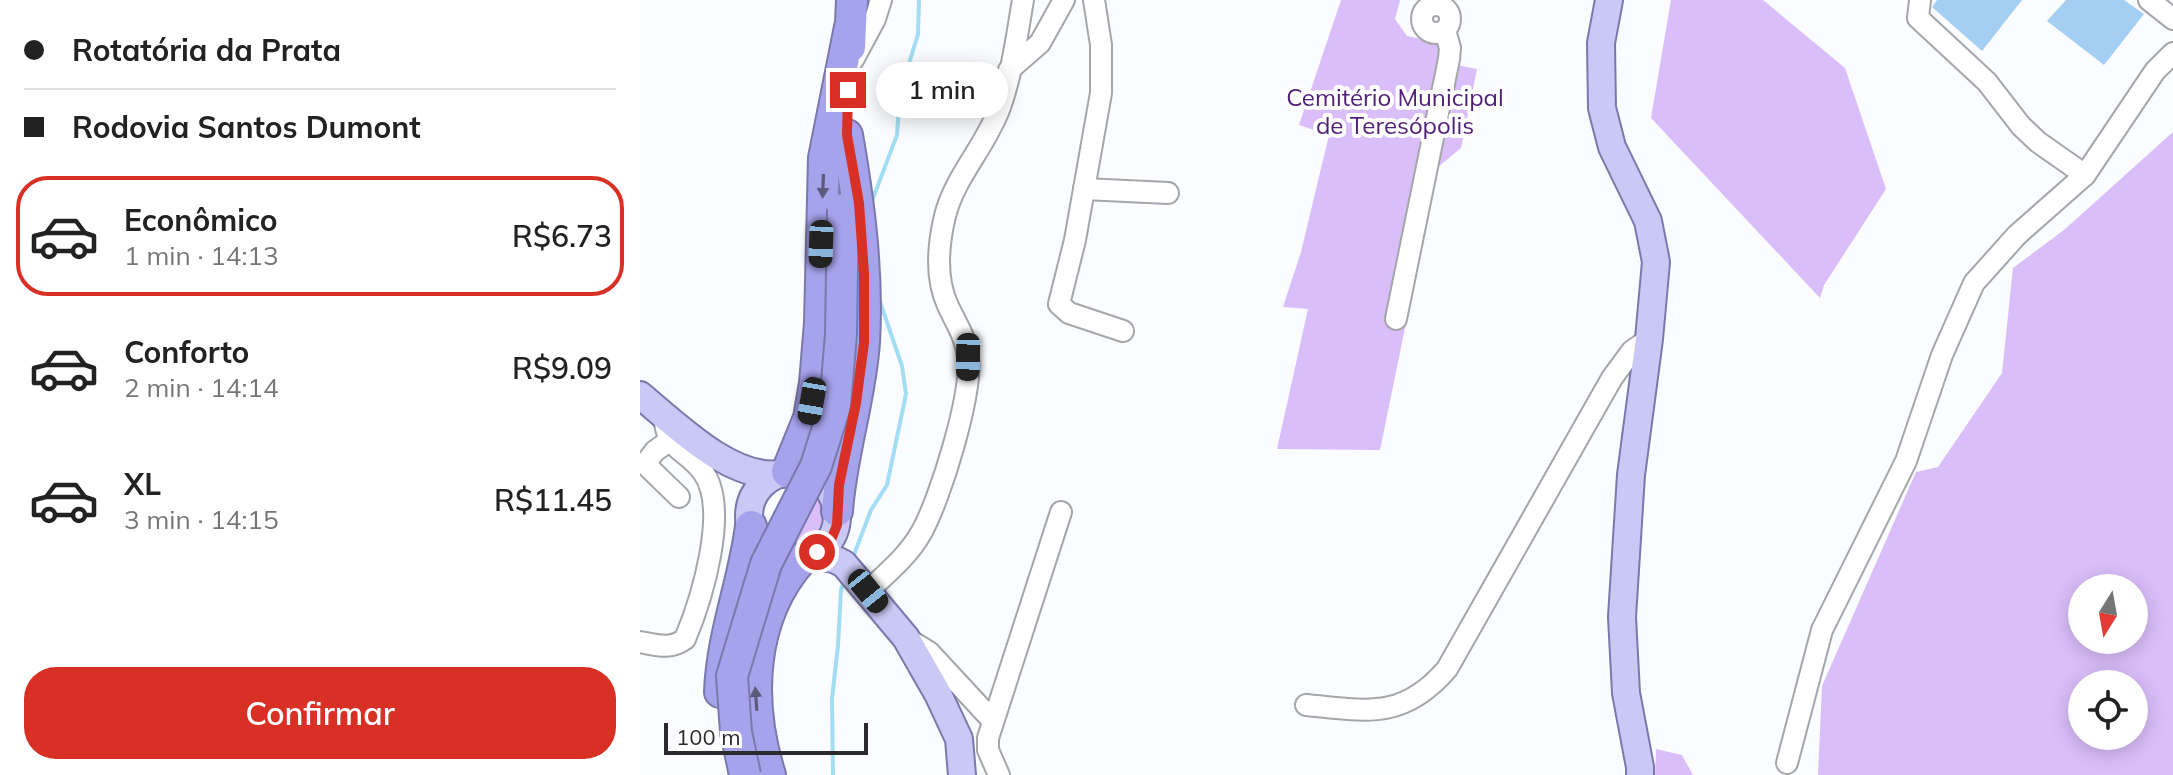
<!DOCTYPE html>
<html lang="pt">
<head>
<meta charset="utf-8">
<style>
	body { margin:0; font-family:Mulish,sans-serif; background:#f2f2f2; color:#222; height:100vh; display:flex; flex-direction:column; font-size:30px; white-space:nowrap }
	* { box-sizing:border-box; margin:0 }
	p { font-size:26px; color:#767676 }
	.icon { flex:none; width:44px; height:44px; fill:none; stroke:currentColor; stroke-width:2; stroke-linecap:round; stroke-linejoin:round }
	.map { position:relative; flex:1; overflow:hidden }
	.drawer { display:flex; flex-direction:column; background:#fff; width:640px }
	.drawer>* { flex:none }
	.guide { display:grid; align-content:center; height:176px; padding:0 24px; background:#fff }
	.needle { width:52px; rotate:191deg }
	.buttons { position:absolute; left:1428px; top:574px; display:grid; gap:16px }
	.buttons a { display:grid; place-items:center; width:80px; height:80px; border-radius:50%; background:#fff; box-shadow:0 4px 20px #0003; font-size:40px }
	.scale { position:absolute; left:24px; bottom:20px; width:204px; box-sizing:border-box; padding-left:8px; border:4px solid #2b2b2d; border-top:0; font-size:22px; line-height:28px; white-space:nowrap; color:#2b2b2d; -webkit-text-stroke:6px #fff; paint-order:stroke }
	.end { position:absolute; width:36px; height:36px; margin:-18px; border:10px solid #d93025; background:#fff; box-shadow:0 0 0 4px #fff }
	.from { border-radius:50% }
	.bubble { position:absolute; height:56px; border-radius:28px; background:#fff; box-shadow:0 4px 20px #0003; font-size:26px; font-weight:600; line-height:56px; text-align:center }
	.car { position:absolute; width:24px; height:48px; margin:-24px -12px; border-radius:10px; box-shadow:0 0 6px 2px #0007; background:linear-gradient(#222 24%,#8ab4d8 0 40%,#222 0 76%,#8ab4d8 0 86%,#222 0) }
	.guide b { display:flex; align-items:center; gap:28px; height:76px; font-size:30px }
	.guide b+b { border-top:2px solid #e0e0e0 }
	.guide i { width:20px; height:20px; background:#222 }
	ul { padding:0; list-style:none }
	li { display:flex; align-items:center; gap:24px; height:120px; margin:0 16px 12px; padding:0 8px; border:4px solid transparent; border-radius:32px }
	li div { flex:1 }
	li b { display:block; font-size:30px }
	li em { font-style:normal; font-weight:600 }
	li.on { border-color:#d93025 }
	li>.icon { width:72px; height:72px; stroke-width:1.5 }
	.button { display:flex; gap:16px; margin-top:auto; padding:16px 24px }
	.button a { flex:1; height:92px; border-radius:32px; background:#d93025; color:#fff; font-size:32px; font-weight:600; line-height:92px; text-align:center }
	main { display:flex; flex:1; min-height:0 }
	.map>svg:first-child { display:block }
	.green { fill:#dabefa; fill-rule:evenodd }
	.lines { fill:none; stroke-linecap:round; stroke-linejoin:round }
	.stream { stroke:#a3ddf4; stroke-width:4 }
	.building { fill:#a5cef3 }
	.minor-casing { stroke:#a4a6a9; stroke-width:24 }
	.major-casing { stroke:#7b79aa; stroke-width:30 }
	.highway-casing { stroke:#7b79aa; stroke-width:34 }
	.minor { stroke:#fff; stroke-width:20 }
	.major { stroke:#cac8f4; stroke-width:26 }
	.highway { stroke:#a6a3ed; stroke-width:30 }
	.highway-bridge-casing { stroke:#7b79aa; stroke-width:34; stroke-linecap:butt }
	.highway-bridge { stroke:#a6a3ed; stroke-width:30 }
	.oneway { fill:#5c5b7a }
	.route { stroke:#d93025; stroke-width:10 }
	.labels { text-anchor:middle; stroke-width:8; stroke-linejoin:round; paint-order:stroke }
	.park-label { font-size:24px; fill:#512178; stroke:#fff }
</style>
</head>
<body>
<main>
<section class="drawer">
<div class="guide">
<b><i class="from"></i>Rotatória da Prata</b>
<b><i></i>Rodovia Santos Dumont</b>
</div>
<ul>
<li class="on"><svg class="icon" aria-label="car" viewBox="0 0 24 24"><path d="M5 17H2v-5l4-1 3-4h7l3 4 3 1v5h-3M9 17h6M6 11h13"/><circle cx="7" cy="17" r="2"/><circle cx="17" cy="17" r="2"/></svg><div><b>Econômico</b><p>1 min · 14:13</p></div><em>R$6.73</em></li>
<li><svg class="icon" aria-label="car" viewBox="0 0 24 24"><path d="M5 17H2v-5l4-1 3-4h7l3 4 3 1v5h-3M9 17h6M6 11h13"/><circle cx="7" cy="17" r="2"/><circle cx="17" cy="17" r="2"/></svg><div><b>Conforto</b><p>2 min · 14:14</p></div><em>R$9.09</em></li>
<li><svg class="icon" aria-label="car" viewBox="0 0 24 24"><path d="M5 17H2v-5l4-1 3-4h7l3 4 3 1v5h-3M9 17h6M6 11h13"/><circle cx="7" cy="17" r="2"/><circle cx="17" cy="17" r="2"/></svg><div><b>XL</b><p>3 min · 14:15</p></div><em>R$11.45</em></li>
</ul>
<div class="button"><a>Confirmar</a></div>
</section>
<div class="map">
<svg width="1533" height="775" viewBox="0 0 1533 775">
	<rect width="100%" height="100%" fill="#fafcff"/>
	<!-- green -->
	<g class="green">
		<path d="M701 0H760L755 19 767 36 810 45 807 63 837 69 821 148 798 167 740 450 637 449 668 309 643 307 661 252 689 135 659 125Z"/>
		<path d="M1031 0H1123L1205 68 1246 189 1184 285 1180 298 1011 118Z"/>
		<path d="M1533 132V775H1178L1182 686 1276 472 1298 467 1362 373 1373 268 1424 230ZM1442 588H1494V640H1442ZM1442 684H1494V736H1442Z"/>
		<path d="M180 489C198 517 181 556 145 548Z"/>
		<path d="M1016 749 1042 755 1053 775H1015Z"/>
	</g>
	<g class="lines">
		<!-- stream -->
		<g class="stream">
			<path d="M233 206 232 201 257 135 260 93 278 34 279 0"/>
			<path d="M212 560 231 510 247 485 266 394 262 366 239 299"/>
			<path d="M193 775 192 699 198 645 201 590 205 579"/>
		</g>
	</g>
	<!-- building -->
	<g class="building">
		<path d="M1297 0H1382L1342 51 1292 7Z"/>
		<path d="M1426 0H1484L1504 14 1464 65 1407 21Z"/>
	</g>
	<g class="lines">
		<defs>
			<g id="minor">
				<path d="M454 0 461 45V93L435 240 419 304 429 313 483 331"/>
				<path d="M1280 0 1278 18 1347 82 1381 126 1398 142 1445 175"/>
				<path d="M1509 0 1533 19"/>
				<circle cx="796" cy="19" r="14"/>
				<path d="M213 60 235 19 241 0"/>
				<path d="M369 70 400 43 424 0"/>
				<path d="M444 189 528 193"/>
				<path d="M756 319 809 59 810 48 805 30"/>
				<path d="M29 441 15 451 5 464 39 497"/>
				<path d="M228 591C247 573 268 556 281 533 300 500 333 393 328 357 326 338 316 323 308 306 295 278 298 245 305 216 315 176 346 146 360 107 372 74 377 35 383 0"/>
				<path d="M266 638 289 652 352 720"/>
				<path d="M0 642C17 645 30 650 45 639 61 601 90 509 63 472 45 447 26 453 24 414"/>
				<path d="M666 705C727 711 763 720 807 669L972 378 992 351 1009 339"/>
				<path d="M1147 763 1182 630 1266 461 1302 355 1334 283 1377 235 1445 175 1515 71 1533 53"/>
				<path d="M359 775 348 750V738L421 512"/>
			</g>
			<g id="major">
				<path d="M969 0 961 43 962 108 972 147 1008 221 1016 262 1009 339 991 475 982 617 986 693 1000 767V775"/>
				<path d="M0 395C35 424 91 480 139 474"/>
				<circle cx="153" cy="516" r="44"/>
				<path d="M171 556 194 559 204 564 266 638 298 694 319 739 322 775"/>
			</g>
			<g id="highway">
				<path d="M210 47 212 0"/>
				<path d="M147 472 169 418 175 383 180 323 184 158 210 27"/>
				<path d="M197 511C201 454 220 400 224 342 228 273 219 204 207 135"/>
				<path d="M80 692C82 635 104 582 111 526"/>
				<path d="M130 775C107 702 109 618 163 558"/>
			</g>
		</defs>
		<!-- minor casing -->
		<use href="#minor" class="minor-casing"/>
		<!-- major casing -->
		<use href="#major" class="major-casing"/>
		<!-- highway casing -->
		<use href="#highway" class="highway-casing"/>
		<!-- minor -->
		<use href="#minor" class="minor"/>
		<!-- major -->
		<use href="#major" class="major"/>
		<!-- highway -->
		<use href="#highway" class="highway"/>
		<defs>
			<path id="highway-bridge" d="M105 775 96 732 92 676 126 564 176 466 195 406 201 334 203 209"/>
		</defs>
		<!-- highway-bridge casing -->
		<use href="#highway-bridge" class="highway-bridge-casing"/>
		<!-- highway-bridge -->
		<use href="#highway-bridge" class="highway-bridge"/>
	</g>
	<!-- one-way arrows -->
	<defs><path id="oneway-solid" d="M-6-.8H1V-3.2L6.5 0L1 3.2V.8H-6Z" transform="scale(2)"/></defs>
	<g class="oneway">
		<use href="#oneway-solid" transform="translate(183 186) rotate(92)"/>
		<use href="#oneway-solid" transform="translate(116 699) rotate(-94)"/>
	</g>
	<g class="lines">
		<!-- route -->
		<path class="route" d="M177 552 191 540 197 525 199 485 216 403 224 343V273L219 203 207 135 208 90"/>
	</g>
	<g class="labels">
		<!-- park labels -->
		<g class="park-label">
			<text x="755" y="106">Cemitério Municipal<tspan x="755" dy="28">de Teresópolis</tspan></text>
		</g>
	</g>
</svg>
<div class="buttons">
<a><svg class="needle" viewBox="-14 -14 28 28"><path d="M0-13l5 13h-10z" fill="#e53935"/><path d="M0 13l5-13h-10z" fill="#767676"/></svg></a>
<a><svg class="icon" aria-label="locate" viewBox="0 0 24 24"><circle cx="12" cy="12" r="6"/><path d="M12 2v4M12 18v4M2 12h4M18 12h4"/></svg></a>
</div>
<div class="scale">100 m</div>
<i class="end from" style="left:177px;top:552px"></i>
<i class="end" style="left:208px;top:90px"></i>
<div class="bubble" style="left:236px;top:62px;width:132px">1 min</div>
<i class="car" style="left:181px;top:244px;rotate:182deg"></i>
<i class="car" style="left:328px;top:357px;rotate:181deg"></i>
<i class="car" style="left:172px;top:401px;rotate:190deg"></i>
<i class="car" style="left:228px;top:591px;rotate:141deg"></i>
</div>
</main>
</body>
</html>
